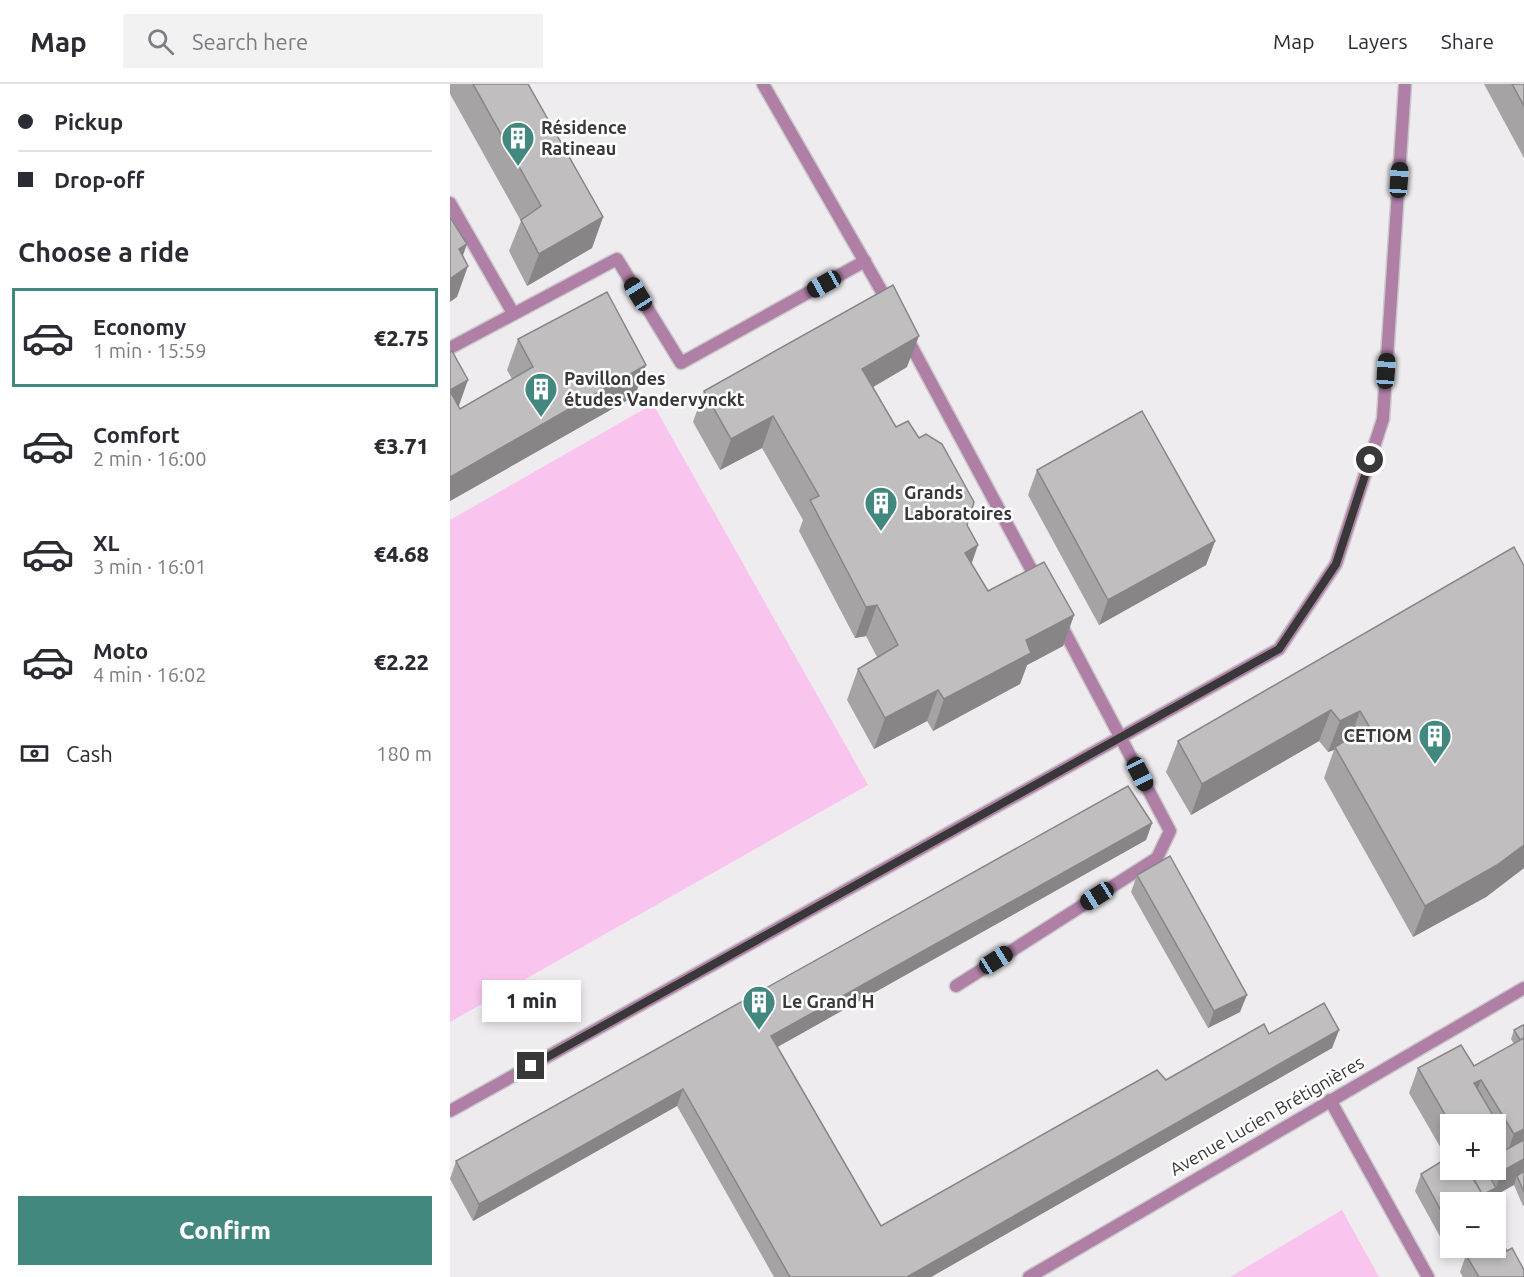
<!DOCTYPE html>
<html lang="en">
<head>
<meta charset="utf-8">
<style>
	body { margin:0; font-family:Ubuntu,sans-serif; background:#f2f2f3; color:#2b2b33; height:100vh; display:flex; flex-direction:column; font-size:22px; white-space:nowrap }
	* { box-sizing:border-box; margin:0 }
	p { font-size:20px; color:#7c7c81 }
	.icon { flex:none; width:33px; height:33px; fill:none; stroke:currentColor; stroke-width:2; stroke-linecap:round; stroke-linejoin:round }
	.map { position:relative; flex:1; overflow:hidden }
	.details { display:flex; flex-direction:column; background:#fff; width:450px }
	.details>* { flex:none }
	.banner { display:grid; align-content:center; height:132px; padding:0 18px; background:#fff }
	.controls { position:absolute; left:990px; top:1030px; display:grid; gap:12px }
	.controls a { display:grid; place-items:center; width:66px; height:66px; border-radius:0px; background:#fff; box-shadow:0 3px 9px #0003; font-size:30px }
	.end { position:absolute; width:27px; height:27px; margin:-14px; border:8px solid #393839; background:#fff; box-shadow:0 0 0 3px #fff }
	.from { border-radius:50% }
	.bubble { position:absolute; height:42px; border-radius:0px; background:#fff; box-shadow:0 3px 9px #0003; font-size:20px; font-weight:800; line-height:42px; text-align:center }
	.car { position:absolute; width:18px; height:36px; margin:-18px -9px; border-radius:8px; box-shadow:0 0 4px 2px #0007; background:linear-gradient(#222 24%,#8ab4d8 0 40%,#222 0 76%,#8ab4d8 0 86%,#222 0) }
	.banner b { display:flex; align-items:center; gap:21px; height:57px; font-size:22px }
	.banner b+b { border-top:2px solid #e1e1e2 }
	.banner i { width:15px; height:15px; background:#2b2b33 }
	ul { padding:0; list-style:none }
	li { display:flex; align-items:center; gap:18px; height:99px; margin:0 12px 9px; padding:0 6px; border:3px solid transparent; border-radius:0px }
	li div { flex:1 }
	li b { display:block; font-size:22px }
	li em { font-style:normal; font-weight:800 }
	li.current { border-color:#42887e }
	li>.icon { width:54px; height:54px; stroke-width:1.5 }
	h2 { padding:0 18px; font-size:27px; line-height:72px }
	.pay { display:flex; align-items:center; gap:15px; height:66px; padding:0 18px; font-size:22px }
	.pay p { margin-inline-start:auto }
	.action { display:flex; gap:12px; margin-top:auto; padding:12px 18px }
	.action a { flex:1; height:69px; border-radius:0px; background:#42887e; color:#fff; font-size:24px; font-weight:800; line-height:69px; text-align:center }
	header { display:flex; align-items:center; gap:36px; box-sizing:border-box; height:84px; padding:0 30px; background:#fff; border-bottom:2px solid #e1e1e2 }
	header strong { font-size:28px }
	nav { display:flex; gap:33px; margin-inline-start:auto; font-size:21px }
	.search { width:420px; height:54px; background:#f2f2f3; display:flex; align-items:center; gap:15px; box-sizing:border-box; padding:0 21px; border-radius:0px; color:#7c7c81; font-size:22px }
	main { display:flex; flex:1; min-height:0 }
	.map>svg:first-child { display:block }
	.green { fill:#f9c5ee }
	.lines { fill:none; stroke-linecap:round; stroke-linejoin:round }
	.lane-casing { stroke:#cbc8cb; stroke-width:15 }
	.street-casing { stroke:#cbc8cb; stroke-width:15 }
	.lane { stroke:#af7fa6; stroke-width:12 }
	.street { stroke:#af7fa6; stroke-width:12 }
	.wall { fill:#a6a3a5 }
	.shaded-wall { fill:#878586 }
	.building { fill:#c1bec0; stroke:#878586; stroke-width:1.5 }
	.route { stroke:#393839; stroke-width:8 }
	.labels { text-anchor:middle; stroke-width:5; stroke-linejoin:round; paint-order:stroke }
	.poi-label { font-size:18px; font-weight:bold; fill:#393839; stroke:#fff; text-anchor:start }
	.street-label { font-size:18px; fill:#393839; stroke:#fff }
</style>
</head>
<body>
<header>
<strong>Map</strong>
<div class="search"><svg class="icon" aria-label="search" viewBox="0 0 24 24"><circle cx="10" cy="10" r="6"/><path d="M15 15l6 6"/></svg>Search here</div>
<nav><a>Map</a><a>Layers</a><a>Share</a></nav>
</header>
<main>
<section class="details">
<div class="banner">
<b><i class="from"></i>Pickup</b>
<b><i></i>Drop-off</b>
</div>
<h2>Choose a ride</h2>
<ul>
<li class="current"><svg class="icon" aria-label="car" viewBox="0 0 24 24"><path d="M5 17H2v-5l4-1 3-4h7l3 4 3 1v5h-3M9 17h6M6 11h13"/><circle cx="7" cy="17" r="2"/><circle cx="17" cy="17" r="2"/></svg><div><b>Economy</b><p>1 min · 15:59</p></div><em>€2.75</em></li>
<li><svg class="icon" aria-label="car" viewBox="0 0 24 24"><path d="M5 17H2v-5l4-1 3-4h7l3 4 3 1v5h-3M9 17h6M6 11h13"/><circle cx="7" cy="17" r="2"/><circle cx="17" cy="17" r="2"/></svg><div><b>Comfort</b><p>2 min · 16:00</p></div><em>€3.71</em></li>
<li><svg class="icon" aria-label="car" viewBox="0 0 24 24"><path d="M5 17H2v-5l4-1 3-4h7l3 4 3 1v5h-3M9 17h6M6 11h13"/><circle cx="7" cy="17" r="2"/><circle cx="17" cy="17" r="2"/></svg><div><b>XL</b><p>3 min · 16:01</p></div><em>€4.68</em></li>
<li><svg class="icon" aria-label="car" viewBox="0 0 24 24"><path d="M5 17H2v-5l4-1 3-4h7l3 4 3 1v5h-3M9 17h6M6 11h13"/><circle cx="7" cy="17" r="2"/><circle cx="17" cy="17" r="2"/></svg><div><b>Moto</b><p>4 min · 16:02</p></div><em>€2.22</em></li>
</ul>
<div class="pay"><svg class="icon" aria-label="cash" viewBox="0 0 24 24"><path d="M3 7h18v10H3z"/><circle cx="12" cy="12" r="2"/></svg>Cash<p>180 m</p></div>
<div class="action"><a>Confirm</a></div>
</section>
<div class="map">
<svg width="1074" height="1193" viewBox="0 0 1074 1193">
	<rect width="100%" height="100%" fill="#efecef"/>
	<!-- green -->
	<g class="green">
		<path d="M203 320 418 701 0 938V436Z"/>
		<path d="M892 1126 929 1193H780Z"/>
	</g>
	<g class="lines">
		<defs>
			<g id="lane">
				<path d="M313 0 439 220"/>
				<path d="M0 119 63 229"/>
				<path d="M457 254 588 498"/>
				<path d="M0 264 167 175 231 279 415 177"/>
				<path d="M506 902 707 774 720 747 609 537"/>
				<path d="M0 1027 829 565 886 480 933 335 955 0"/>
			</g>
			<g id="street">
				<path d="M880 1016 978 1193"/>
				<path d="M579 1193 1074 904"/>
			</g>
		</defs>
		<!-- lane casing -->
		<use href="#lane" class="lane-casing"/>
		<!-- street casing -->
		<use href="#street" class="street-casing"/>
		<!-- lane -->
		<use href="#lane" class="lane"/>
		<!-- street -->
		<use href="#street" class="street"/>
	</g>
	<!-- wall -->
	<g class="wall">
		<path d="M0 0H78L153 133 142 164 77 202 59 167 71 137 0 10Z"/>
		<path d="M1034 0H1074V74Z"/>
		<path d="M68 255 185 312 0 417V268L8 322 10 325 62 295 57 286Z"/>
		<path d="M457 283 423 303 446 343 517 441 521 480 538 507 624 531 613 562 577 581 570 600 483 647 477 637 424 665 397 616 408 585 427 573 416 552 405 554 349 447 353 436 312 364 270 386 243 338 254 307Z"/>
		<path d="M587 386 765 457 756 481 649 541 578 411Z"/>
		<path d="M1074 482V784L1036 813 963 853 874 694 884 666 878 668 869 657 741 731 716 688 728 657Z"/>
		<path d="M702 739 696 756 327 963 431 1142 716 996 819 950 889 946 882 964 481 1193H324L227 1022 23 1137 0 1095 6 1077Z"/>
		<path d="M687 791 790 928 758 944 681 808Z"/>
		<path d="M1074 943V1121L1073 1122 1064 1101 1000 1119V1164H1010L999 1169 965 1107 971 1090H1001L1005 1088 1004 1086H1018L1020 1088H1037L1038 1086H1046V1071L1051 1068 1046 1059V1041H1000V1080L959 1009 968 984 1024 982 1064 960 1061 955 1064 946Z"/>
		<path d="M1016 1171 1074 1193H1013L1010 1188Z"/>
	</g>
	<!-- shaded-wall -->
	<g class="shaded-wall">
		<path d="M153 133 142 164 77 202 89 170Z"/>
		<path d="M17 160 6 191 9 165Z"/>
		<path d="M18 182 7 213 0 218V195Z"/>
		<path d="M469 252 457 283 401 316 412 285Z"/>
		<path d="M196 281 185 312 0 417V393Z"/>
		<path d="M18 296 7 327 0 306Z"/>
		<path d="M323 332 312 364 270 386 281 355Z"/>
		<path d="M765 457 756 481 649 541 658 516Z"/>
		<path d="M528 461 517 493 515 469Z"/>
		<path d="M427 521 416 552 405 554 416 523Z"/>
		<path d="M624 531 613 562 577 581 570 600 483 647 494 615 576 556Z"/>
		<path d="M488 606 477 637 424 665 435 634Z"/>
		<path d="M881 626 869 657 741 731 752 700Z"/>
		<path d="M910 627 899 659 885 663 884 666 878 668 890 637Z"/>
		<path d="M702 739 696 756 315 970 321 952Z"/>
		<path d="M1074 761V784L1036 813 963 853 975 822Z"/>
		<path d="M797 911 790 928 758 944 764 927Z"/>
		<path d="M889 946 882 964 481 1193H457Z"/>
		<path d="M1031 996 1022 1020 1024 999Z"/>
		<path d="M233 1005 227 1022 23 1137 29 1120Z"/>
		<path d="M1050 1043 1046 1056V1046Z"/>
		<path d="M1074 1045V1065L1055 1075 1064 1050Z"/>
		<path d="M1074 1075V1095L1067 1092 1064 1101 1032 1119 1027 1114 1046 1104 1051 1088Z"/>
		<path d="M1001 1164H1010L999 1169Z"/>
	</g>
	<!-- building -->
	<g class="building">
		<path d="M23 0H78L153 133 89 170 71 136 91 122Z"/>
		<path d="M1062 0H1074V22Z"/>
		<path d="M0 133 17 160 9 165 18 182 0 195Z"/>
		<path d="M443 201 469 252 412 285 446 343 458 337 469 354 476 350 492 360 524 418 517 441 528 461 515 469 538 507 594 478 624 531 576 556 581 569 494 615 488 606 435 634 408 585 448 561 427 521 416 523 360 416 369 412 323 332 281 355 254 307Z"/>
		<path d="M157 208 196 281 0 393V307L10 325 83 283 68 255Z"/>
		<path d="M2 267 18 296 0 306V268Z"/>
		<path d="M692 327 765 457 658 516 587 386Z"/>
		<path d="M1064 463 1074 482V761L1047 781 975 822 885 663 919 642 910 627 890 637 881 626 752 700 728 657Z"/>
		<path d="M678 702 702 739 321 952 431 1142 707 986 716 996 814 940 819 950 874 919 889 946 457 1193H340L233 1005 29 1120 6 1077Z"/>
		<path d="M720 772 797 911 764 927 687 791Z"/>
		<path d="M1073 941 1074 943V954L1070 956 1064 946Z"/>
		<path d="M1074 954V1045L1064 1050 1031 996 1024 999 1050 1043 1046 1046V1041H1001L968 984 1011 961 1024 982Z"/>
		<path d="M1074 1056V1075L1051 1088 1046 1077V1071Z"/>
		<path d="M992 1077 1001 1090 1009 1086H1018L1030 1106 1035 1119H1000V1143L971 1090Z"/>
		<path d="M1026 1086H1036L1046 1104 1032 1111 1030 1106 1020 1088Z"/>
		<path d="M1074 1087V1108L1067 1092Z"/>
		<path d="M1048 1153 1057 1167 1062 1164 1074 1186V1193H1029L1016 1171 1028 1164H1046V1154Z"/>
	</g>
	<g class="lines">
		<!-- route -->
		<path class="route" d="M81 982 829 565 886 480 920 376"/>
	</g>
	<!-- icons -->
	<defs>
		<symbol id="building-pin" viewBox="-11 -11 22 30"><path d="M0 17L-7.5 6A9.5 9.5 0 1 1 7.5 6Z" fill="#42887e" stroke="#fff"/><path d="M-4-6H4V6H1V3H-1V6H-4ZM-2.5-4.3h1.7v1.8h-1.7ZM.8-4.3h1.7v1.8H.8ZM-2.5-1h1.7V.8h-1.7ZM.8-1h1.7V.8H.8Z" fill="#fff"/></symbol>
	</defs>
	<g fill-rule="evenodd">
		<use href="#building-pin" x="49" y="35" width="38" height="52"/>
		<use href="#building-pin" x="72" y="286" width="38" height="52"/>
		<use href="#building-pin" x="412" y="400" width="38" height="52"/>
		<use href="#building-pin" x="966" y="633" width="38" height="52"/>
		<use href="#building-pin" x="290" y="899" width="38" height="52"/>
	</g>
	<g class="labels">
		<!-- poi labels -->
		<g class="poi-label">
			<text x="91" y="50">Résidence<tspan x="91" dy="21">Ratineau</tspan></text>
			<text x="114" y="301">Pavillon des<tspan x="114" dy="21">études Vandervynckt</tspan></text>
			<text x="454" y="415">Grands<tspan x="454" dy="21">Laboratoires</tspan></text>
			<text x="962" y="658" text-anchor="end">CETIOM</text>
			<text x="332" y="924">Le Grand H</text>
		</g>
		<!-- street labels -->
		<g class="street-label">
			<text transform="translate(817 1032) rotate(-30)" y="6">Avenue Lucien Brétignières</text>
		</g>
	</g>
</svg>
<div class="controls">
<a>+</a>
<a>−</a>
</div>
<i class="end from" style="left:920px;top:376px"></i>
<i class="end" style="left:81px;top:982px"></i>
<div class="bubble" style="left:32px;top:896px;width:99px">1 min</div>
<i class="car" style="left:949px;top:96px;rotate:4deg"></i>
<i class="car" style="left:374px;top:200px;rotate:241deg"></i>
<i class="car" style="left:188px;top:210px;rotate:328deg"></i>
<i class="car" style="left:936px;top:287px;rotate:4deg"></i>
<i class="car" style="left:690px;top:690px;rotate:153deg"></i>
<i class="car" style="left:647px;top:812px;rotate:238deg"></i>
<i class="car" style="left:546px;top:876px;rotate:58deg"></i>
</div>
</main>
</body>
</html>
